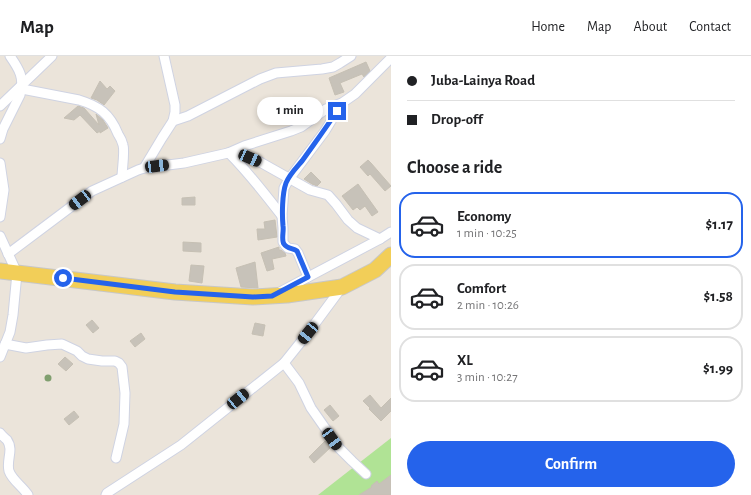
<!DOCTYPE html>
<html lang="en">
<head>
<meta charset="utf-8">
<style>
	body { margin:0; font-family:"Alegreya Sans",sans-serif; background:#f2f2f2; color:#202124; height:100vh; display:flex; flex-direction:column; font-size:15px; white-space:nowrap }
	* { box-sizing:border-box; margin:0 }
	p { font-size:13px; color:#757577 }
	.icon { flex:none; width:22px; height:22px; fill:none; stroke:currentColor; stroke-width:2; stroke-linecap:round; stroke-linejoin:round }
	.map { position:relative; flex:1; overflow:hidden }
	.drawer { display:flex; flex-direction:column; background:#fff; width:360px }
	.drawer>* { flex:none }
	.guide { display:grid; align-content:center; height:88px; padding:0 16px; background:#fff }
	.end { position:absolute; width:18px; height:18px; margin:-9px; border:5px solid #2563eb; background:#fff; box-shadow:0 0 0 2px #fff }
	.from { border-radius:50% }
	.bubble { position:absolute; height:28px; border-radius:14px; background:#fff; box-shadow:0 2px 6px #0003; font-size:13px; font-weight:700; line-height:28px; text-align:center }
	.car { position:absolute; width:12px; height:24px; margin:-12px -6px; border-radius:5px; box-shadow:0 0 3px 1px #0007; background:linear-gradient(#222 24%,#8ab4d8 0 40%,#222 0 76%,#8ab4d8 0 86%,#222 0) }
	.guide b { display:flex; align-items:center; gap:14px; height:38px; font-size:15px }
	.guide b+b { border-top:1px solid #e0e0e0 }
	.guide i { width:10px; height:10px; background:#202124 }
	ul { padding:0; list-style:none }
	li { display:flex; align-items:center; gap:12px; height:66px; margin:0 8px 6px; padding:0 8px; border:2px solid #e0e0e0; border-radius:16px }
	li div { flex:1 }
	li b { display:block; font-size:15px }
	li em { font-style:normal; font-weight:700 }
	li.current { border-color:#2563eb }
	li>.icon { width:36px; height:36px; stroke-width:1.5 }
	h2 { padding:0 16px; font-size:18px; line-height:48px }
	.action { display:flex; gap:8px; margin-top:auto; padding:8px 16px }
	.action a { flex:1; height:46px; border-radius:24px; background:#2563eb; color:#fff; font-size:16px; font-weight:700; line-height:46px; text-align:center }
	header { display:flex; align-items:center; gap:24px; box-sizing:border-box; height:56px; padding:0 20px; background:#fff; border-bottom:1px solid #e0e0e0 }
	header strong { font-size:19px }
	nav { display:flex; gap:22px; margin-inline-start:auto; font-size:14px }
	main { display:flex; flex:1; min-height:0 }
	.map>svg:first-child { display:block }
	.green { fill:#b0e395 }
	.building { fill:#c7c2b9; stroke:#c6c0b4 }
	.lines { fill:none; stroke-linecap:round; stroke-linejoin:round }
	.minor-casing { stroke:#cfd3e2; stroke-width:11 }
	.primary-casing { stroke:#c7c7c7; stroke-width:17 }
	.minor { stroke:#fff; stroke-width:9 }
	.primary { stroke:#f2ce58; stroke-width:15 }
	.tree { fill:#809f6f }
	.route { stroke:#2563eb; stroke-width:5 }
</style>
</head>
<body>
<header>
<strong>Map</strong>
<nav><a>Home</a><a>Map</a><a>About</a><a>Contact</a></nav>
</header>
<main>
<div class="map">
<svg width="391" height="439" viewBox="0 0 391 439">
	<rect width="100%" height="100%" fill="#ebe4da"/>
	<!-- green -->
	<path class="green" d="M391 382V439H318Z"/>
	<!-- building -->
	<g class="building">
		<path d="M366 6 370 15 364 21 362 18 340 27 344 36 335 39 329 22Z"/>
		<path d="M100 25 107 33 110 30 115 35 104 49 97 44 91 42Z"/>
		<path d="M78 50 84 52 99 69 96 58 103 64 108 72 100 77V75L97 77 80 59 74 64 64 62Z"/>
		<path d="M368 104 371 107 391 130 385 135 370 118 368 120 360 111Z"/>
		<path d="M311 116 321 126 317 130 312 128 304 123Z"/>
		<path d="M358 128 378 156 372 160 365 150 360 154 357 151 353 154 342 140Z"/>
		<path d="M195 141V149H182V142Z"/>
		<path d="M275 164 277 181 258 184 257 173H265L264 166Z"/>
		<path d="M183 186 201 187V196L183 195Z"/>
		<path d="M279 191V194H281L285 197 286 200 272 203 274 213 267 215 261 197Z"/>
		<path d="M255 206 258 232 241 231 236 212Z"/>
		<path d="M191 209 204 210 202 227 189 225Z"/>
		<path d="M92 264 99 272 93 277 86 269Z"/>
		<path d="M255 267 265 269 263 280 252 278Z"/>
		<path d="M141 277 145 283 135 291 130 285Z"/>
		<path d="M65 301 73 308 66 315 58 308Z"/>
		<path d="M370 339 381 352 391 342V355L381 365 369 353 370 352 363 345Z"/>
		<path d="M330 349 339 360 333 365 324 354Z"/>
		<path d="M74 355 79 361 69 369 64 363Z"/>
		<path d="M325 385 331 391 314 407 309 401Z"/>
		<path d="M391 419V439H359L372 431 371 430 377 425 379 428Z"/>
	</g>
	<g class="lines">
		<defs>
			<g id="minor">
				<path d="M22 33 79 44C99 50 110 58 118 78 120 81 122 85 123 89 125 95 122 114 122 121"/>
				<path d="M0 50 52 0"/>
				<path d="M173 65 188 60 260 23 276 17 322 13 333 11 340 7 351 0"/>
				<path d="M0 83 3 73 20 39C25 22 19 13 10 0"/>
				<path d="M228 97 249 102 260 106 310 134 328 139 336 148 348 164 357 172 380 183"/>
				<path d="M229 97C249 117 265 138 282 160"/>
				<path d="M0 107 4 134 0 161"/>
				<path d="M144 112 162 82 173 65 175 56V49L164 0"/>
				<path d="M0 180 17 217 13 259 10 276 0 301"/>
				<path d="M8 198 92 135 138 114 144 112 184 107 228 97 244 90 291 75 301 71 326 53 342 47 355 38 391 2"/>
				<path d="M308 221 298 197 295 193 288 192 285 189 283 186V172L282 160 284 132 289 123 325 75 342 47"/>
				<path d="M278 237 380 183 391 176"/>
				<path d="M5 288 26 292 47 289 62 288 77 295 82 300 88 303 102 305H115L119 307 122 311 125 337 124 368 116 402"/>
				<path d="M284 307 299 327 311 352 339 392 352 405 366 418"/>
				<path d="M0 377C2 380 5 382 7 384 14 394 6 404 9 415 12 424 23 431 28 439"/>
				<path d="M106 439 107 437 181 389 284 307 308 277 342 231"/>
			</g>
			<path id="primary" d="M0 215 175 236 253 241 287 239 342 231 375 214 391 199"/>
		</defs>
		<!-- minor casing -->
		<use href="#minor" class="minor-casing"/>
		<!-- primary casing -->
		<use href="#primary" class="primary-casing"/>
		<!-- minor -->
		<use href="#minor" class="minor"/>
		<!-- primary -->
		<use href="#primary" class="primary"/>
	</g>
	<!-- trees -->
	<circle class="tree" cx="48" cy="322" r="3.5"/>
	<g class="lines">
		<!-- route -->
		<path class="route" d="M63 222 175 236 253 241 272 240 308 221 297 195C293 192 287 193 284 188 281 184 284 175 283 170 282 159 282 138 286 127 289 119 296 112 302 105 314 88 326 72 337 55"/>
	</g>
</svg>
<i class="end from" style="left:63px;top:222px"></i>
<i class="end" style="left:337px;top:55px"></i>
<div class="bubble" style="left:257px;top:41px;width:66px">1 min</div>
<i class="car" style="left:250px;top:102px;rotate:114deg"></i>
<i class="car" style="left:157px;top:110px;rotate:83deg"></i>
<i class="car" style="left:80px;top:144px;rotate:233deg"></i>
<i class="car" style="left:308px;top:277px;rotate:219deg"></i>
<i class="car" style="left:238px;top:343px;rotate:51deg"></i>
<i class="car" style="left:332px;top:383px;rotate:144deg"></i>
</div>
<section class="drawer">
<div class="guide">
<b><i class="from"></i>Juba-Lainya Road</b>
<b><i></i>Drop-off</b>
</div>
<h2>Choose a ride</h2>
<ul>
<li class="current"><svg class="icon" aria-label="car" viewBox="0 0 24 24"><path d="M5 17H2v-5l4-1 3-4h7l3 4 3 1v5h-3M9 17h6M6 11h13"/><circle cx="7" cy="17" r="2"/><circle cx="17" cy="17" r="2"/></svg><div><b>Economy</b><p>1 min · 10:25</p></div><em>$1.17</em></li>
<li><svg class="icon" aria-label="car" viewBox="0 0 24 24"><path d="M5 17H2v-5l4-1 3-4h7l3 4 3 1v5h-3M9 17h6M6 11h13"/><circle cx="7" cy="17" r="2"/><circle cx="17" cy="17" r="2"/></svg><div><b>Comfort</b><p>2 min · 10:26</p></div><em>$1.58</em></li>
<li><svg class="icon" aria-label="car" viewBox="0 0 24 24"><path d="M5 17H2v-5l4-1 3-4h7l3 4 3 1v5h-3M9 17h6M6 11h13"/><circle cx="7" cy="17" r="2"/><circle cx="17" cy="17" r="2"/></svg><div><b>XL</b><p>3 min · 10:27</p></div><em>$1.99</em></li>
</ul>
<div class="action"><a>Confirm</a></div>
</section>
</main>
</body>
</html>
